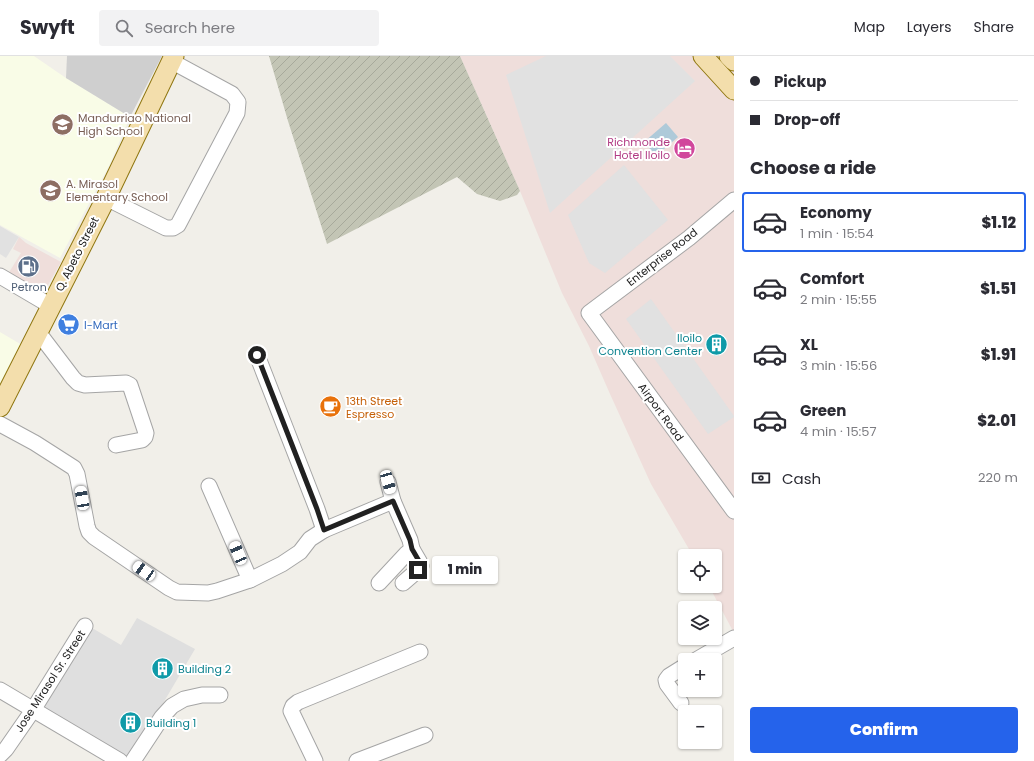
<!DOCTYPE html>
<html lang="en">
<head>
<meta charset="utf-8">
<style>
	body { margin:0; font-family:Poppins,sans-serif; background:#f2f2f3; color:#2b2b33; height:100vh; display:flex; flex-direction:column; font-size:15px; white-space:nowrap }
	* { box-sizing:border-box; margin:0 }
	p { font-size:13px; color:#7c7c81 }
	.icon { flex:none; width:22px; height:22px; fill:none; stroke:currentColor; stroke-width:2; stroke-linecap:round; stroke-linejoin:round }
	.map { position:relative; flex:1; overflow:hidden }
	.side { display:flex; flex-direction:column; background:#fff; width:300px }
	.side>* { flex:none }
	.hud { display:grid; align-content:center; height:88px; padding:0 16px; background:#fff }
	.buttons { position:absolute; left:678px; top:493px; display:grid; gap:8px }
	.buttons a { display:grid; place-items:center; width:44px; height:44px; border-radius:4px; background:#fff; box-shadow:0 1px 3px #0004; font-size:20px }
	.end { position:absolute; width:18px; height:18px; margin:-9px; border:5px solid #212121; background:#fff; box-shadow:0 0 0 2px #fff }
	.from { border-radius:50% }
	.bubble { position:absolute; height:28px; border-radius:4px; background:#fff; box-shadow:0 1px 3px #0004; font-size:13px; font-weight:800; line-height:28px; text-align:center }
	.car { position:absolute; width:12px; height:24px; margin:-12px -6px; border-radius:5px; box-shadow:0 0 3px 1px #0007; background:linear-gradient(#fff 24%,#345 0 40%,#fff 0 76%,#345 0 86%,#fff 0) }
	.hud b { display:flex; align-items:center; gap:14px; height:38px; font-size:15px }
	.hud b+b { border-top:1px solid #e1e1e2 }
	.hud i { width:10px; height:10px; background:#2b2b33 }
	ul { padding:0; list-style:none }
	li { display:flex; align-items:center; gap:12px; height:60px; margin:0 8px 6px; padding:0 8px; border:2px solid transparent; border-radius:4px }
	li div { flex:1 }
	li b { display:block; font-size:15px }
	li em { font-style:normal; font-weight:800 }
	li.current { border-color:#2563eb }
	li>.icon { width:36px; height:36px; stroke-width:1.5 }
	h2 { padding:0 16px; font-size:18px; line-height:48px }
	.pay { display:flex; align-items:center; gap:10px; height:44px; padding:0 16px; font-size:15px }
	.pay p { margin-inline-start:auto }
	.button { display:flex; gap:8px; margin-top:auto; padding:8px 16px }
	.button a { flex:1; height:46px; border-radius:4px; background:#2563eb; color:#fff; font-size:16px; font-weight:800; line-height:46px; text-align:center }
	header { display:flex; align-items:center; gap:24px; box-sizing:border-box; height:56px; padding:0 20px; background:#fff; border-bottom:1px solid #e1e1e2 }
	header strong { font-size:19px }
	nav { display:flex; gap:22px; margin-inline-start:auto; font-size:14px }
	.search { width:280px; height:36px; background:#f2f2f3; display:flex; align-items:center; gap:10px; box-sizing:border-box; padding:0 14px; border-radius:4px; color:#7c7c81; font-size:15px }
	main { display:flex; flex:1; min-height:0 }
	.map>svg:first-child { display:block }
	.residential { fill:#dfdfdf }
	.commercial { fill:#efdedb }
	.education { fill:#f9fce7 }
	.religious { fill:#cfcfcf }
	.construction { fill:url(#construction-furrows) }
	.parking { fill:#e1e1e1 }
	.water { fill:#aecad9 }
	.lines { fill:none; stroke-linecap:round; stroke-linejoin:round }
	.minor-casing { stroke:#a5a5a5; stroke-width:17 }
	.major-casing { stroke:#8f7610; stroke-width:21 }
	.minor { stroke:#fff; stroke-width:15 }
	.major { stroke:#f3deac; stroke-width:19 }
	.route { stroke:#212121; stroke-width:5 }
	.labels { text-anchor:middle; stroke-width:4; stroke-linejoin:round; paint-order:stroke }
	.education-label { font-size:11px; fill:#785e54; stroke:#fff; text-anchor:start }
	.hotel-label { font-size:11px; fill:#b23c85; stroke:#fff; text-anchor:end }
	.street-label { font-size:11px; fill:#212121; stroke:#fff }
	.service-label { font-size:11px; fill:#4e5e75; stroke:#fff }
	.shop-label { font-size:11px; fill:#366cbe; stroke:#fff; text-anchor:start }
	.culture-label { font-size:11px; fill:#0d838f; stroke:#fff; text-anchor:start }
	.food-label { font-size:11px; fill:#c56008; stroke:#fff; text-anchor:start }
</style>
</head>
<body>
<header>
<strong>Swyft</strong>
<div class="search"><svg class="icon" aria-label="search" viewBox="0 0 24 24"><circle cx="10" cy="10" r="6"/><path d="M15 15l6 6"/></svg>Search here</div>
<nav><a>Map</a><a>Layers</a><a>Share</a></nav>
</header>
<main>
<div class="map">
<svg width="734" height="705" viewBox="0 0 734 705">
	<defs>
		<pattern id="construction-furrows" width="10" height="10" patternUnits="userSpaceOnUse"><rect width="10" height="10" fill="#c3c5b5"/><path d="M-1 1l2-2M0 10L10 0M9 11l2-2" fill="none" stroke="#a7a99b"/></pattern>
	</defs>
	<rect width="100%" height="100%" fill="#f1efe9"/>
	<!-- residential -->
	<path class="residential" d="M137 562 195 593 129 705 38 650 87 569 121 589Z"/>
	<!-- commercial -->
	<g class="commercial">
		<path d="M460 0H734V577L709 530H715V500H693L651 428 610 338 589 290 562 237 520 135Z"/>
		<path d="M19 181 26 187 61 206 43 238 8 218 21 197 13 193Z"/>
	</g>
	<!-- education -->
	<g class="education">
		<path d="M0 0H34L66 22 130 61 110 108 60 202 0 169Z"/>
		<path d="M0 276 22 289 0 330Z"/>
	</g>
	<!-- religious -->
	<path class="religious" d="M67 0H162L130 61 66 22Z"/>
	<!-- construction -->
	<path class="construction" d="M269 0H460L520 135 517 139 500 145 477 138 457 121 327 188 288 65Z"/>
	<!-- parking -->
	<g class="parking">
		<path d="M546 0H670L695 25 550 157 506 19Z"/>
		<path d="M624 109 668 164 605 217 589 207 568 159Z"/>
		<path d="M0 170 19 181 6 202 0 198Z"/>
		<path d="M651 243 734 360V361L708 378 626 263Z"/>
	</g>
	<!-- water -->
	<path class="water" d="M666 67 678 81 656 100 644 86Z"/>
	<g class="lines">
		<defs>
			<g id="minor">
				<path d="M106 142 166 172H173L178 169 237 57 238 46 232 38 171 5"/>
				<path d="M734 144 689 182 589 257 734 455"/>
				<path d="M0 220 51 250"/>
				<path d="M38 276 73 322 78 327 85 329 126 327 130 329 146 377 145 381 142 384 116 389"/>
				<path d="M0 368 35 387 74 412 77 418 87 470 89 476 94 481 169 532 177 536 208 537 217 535 250 524 209 430"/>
				<path d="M324 474 393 445"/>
				<path d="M250 524 282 508 300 496 310 483 324 474 317 453 257 299"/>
				<path d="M379 527 406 498 412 493 410 484 393 445 388 426"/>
				<path d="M403 527 418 514 421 510 419 505 412 493"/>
				<path d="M696 604 734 582"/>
				<path d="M0 634 120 705"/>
				<path d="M681 647 667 628 666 624 669 620 685 610"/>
				<path d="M0 699 6 693 33 654 85 570"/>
				<path d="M133 705 162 661 172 650 184 643 202 639H220"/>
				<path d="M315 705 291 655 293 650 298 646 420 596"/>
				<path d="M357 705 425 679"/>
			</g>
			<g id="major">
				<path d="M703 0 734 34"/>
				<path d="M729 0 734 5"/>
				<path d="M0 351 106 142 174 0"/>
			</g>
		</defs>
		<!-- minor casing -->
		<use href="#minor" class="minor-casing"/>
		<!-- major casing -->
		<use href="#major" class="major-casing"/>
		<!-- minor -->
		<use href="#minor" class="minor"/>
		<!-- major -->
		<use href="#major" class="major"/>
	</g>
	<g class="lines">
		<!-- route -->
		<path class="route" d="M257 299 317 453 324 474 393 445 410 484 412 493 419 505 421 510 418 514"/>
	</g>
	<!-- icons -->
	<defs>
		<symbol id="school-disc" viewBox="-11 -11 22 22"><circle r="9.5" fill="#8d6e63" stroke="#fff"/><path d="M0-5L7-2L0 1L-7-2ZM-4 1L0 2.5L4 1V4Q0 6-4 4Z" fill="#fff"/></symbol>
		<symbol id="hotel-disc" viewBox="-11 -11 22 22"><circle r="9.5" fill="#d1479c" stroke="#fff"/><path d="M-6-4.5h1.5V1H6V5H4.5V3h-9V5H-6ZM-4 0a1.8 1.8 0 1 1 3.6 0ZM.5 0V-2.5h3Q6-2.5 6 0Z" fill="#fff"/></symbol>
		<symbol id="fuel-disc" viewBox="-11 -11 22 22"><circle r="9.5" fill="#5c6f8a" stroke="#fff"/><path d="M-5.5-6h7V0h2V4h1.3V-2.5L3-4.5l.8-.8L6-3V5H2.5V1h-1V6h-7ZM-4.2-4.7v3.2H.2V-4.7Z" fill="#fff"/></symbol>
		<symbol id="supermarket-disc" viewBox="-11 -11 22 22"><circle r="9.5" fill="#3f7fe0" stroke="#fff"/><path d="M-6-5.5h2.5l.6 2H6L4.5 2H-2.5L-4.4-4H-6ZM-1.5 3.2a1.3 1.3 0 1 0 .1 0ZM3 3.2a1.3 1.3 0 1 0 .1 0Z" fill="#fff"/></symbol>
		<symbol id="building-disc" viewBox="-11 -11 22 22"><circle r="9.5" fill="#0f9aa8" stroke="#fff"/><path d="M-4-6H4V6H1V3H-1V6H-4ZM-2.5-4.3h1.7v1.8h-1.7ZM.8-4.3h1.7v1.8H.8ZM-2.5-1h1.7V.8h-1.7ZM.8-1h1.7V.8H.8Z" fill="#fff"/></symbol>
		<symbol id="cafe-disc" viewBox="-11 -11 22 22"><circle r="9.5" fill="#e8710a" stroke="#fff"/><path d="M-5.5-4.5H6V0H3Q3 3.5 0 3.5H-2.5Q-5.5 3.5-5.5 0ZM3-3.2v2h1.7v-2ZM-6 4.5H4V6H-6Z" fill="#fff"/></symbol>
	</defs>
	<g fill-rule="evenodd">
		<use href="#school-disc" x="50" y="56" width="25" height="25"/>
		<use href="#hotel-disc" x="672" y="80" width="25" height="25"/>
		<use href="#school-disc" x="38" y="122" width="25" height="25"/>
		<use href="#fuel-disc" x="16" y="198" width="25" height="25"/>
		<use href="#supermarket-disc" x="56" y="256" width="25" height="25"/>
		<use href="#building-disc" x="704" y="276" width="25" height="25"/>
		<use href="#cafe-disc" x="318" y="338" width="25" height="25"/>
		<use href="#building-disc" x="150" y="600" width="25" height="25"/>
		<use href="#building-disc" x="118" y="654" width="25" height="25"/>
	</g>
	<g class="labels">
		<!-- education labels -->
		<g class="education-label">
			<text x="78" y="66">Mandurriao National<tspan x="78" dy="13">High School</tspan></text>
			<text x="66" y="132">A. Mirasol<tspan x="66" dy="13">Elementary School</tspan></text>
		</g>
		<!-- hotel labels -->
		<g class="hotel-label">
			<text x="670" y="90">Richmonde<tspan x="670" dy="13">Hotel Iloilo</tspan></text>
		</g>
		<!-- street labels -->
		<g class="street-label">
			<text transform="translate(77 198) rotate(-63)" y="4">Q. Abeto Street</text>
			<text transform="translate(662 201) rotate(-38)" y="4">Enterprise Road</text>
			<text transform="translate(661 356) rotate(54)" y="4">Airport Road</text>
			<text transform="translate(50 625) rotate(-57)" y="4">Jose Mirasol Sr. Street</text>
		</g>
		<!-- service labels -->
		<g class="service-label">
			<text x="29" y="235">Petron</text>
		</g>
		<!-- shop labels -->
		<g class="shop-label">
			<text x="84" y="273">I-Mart</text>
		</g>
		<!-- culture labels -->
		<g class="culture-label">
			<text x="702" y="286" text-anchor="end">Iloilo<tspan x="702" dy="13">Convention Center</tspan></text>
			<text x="178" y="617">Building 2</text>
			<text x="146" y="671">Building 1</text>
		</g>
		<!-- food labels -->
		<g class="food-label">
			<text x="346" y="349">13th Street<tspan x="346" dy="13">Espresso</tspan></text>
		</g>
	</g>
</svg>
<div class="buttons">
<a><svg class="icon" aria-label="locate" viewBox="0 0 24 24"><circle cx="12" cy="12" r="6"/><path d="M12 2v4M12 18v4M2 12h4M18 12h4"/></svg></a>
<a><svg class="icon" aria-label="layers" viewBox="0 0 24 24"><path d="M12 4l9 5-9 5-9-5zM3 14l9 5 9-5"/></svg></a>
<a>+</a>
<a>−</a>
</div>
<i class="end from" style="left:257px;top:299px"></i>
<i class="end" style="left:418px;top:514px"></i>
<div class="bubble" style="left:432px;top:500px;width:66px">1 min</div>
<i class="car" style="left:388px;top:426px;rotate:164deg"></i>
<i class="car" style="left:82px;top:442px;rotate:350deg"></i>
<i class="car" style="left:238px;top:497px;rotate:337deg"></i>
<i class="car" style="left:144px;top:515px;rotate:304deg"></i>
</div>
<section class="side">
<div class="hud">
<b><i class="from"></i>Pickup</b>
<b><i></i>Drop-off</b>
</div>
<h2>Choose a ride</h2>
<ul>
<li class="current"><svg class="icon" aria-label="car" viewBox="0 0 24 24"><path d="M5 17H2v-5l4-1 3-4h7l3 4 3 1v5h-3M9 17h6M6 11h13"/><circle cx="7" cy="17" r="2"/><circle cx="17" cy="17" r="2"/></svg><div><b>Economy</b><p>1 min · 15:54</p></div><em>$1.12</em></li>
<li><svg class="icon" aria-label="car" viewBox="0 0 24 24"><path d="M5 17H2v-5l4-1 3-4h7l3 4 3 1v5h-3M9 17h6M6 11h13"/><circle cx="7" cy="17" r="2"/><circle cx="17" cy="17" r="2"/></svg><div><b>Comfort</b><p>2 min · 15:55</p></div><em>$1.51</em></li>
<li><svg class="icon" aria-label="car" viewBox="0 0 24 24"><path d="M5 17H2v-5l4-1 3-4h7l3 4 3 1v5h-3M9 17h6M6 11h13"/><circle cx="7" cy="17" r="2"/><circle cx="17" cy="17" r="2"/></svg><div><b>XL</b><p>3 min · 15:56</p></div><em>$1.91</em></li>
<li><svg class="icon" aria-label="car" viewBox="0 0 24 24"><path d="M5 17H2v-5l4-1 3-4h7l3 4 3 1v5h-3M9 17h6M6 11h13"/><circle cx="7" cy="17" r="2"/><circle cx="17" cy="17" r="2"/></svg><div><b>Green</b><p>4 min · 15:57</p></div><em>$2.01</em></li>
</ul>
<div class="pay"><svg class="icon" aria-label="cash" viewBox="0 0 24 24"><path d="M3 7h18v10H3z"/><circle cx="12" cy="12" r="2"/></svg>Cash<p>220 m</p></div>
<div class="button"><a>Confirm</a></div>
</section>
</main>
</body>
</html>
